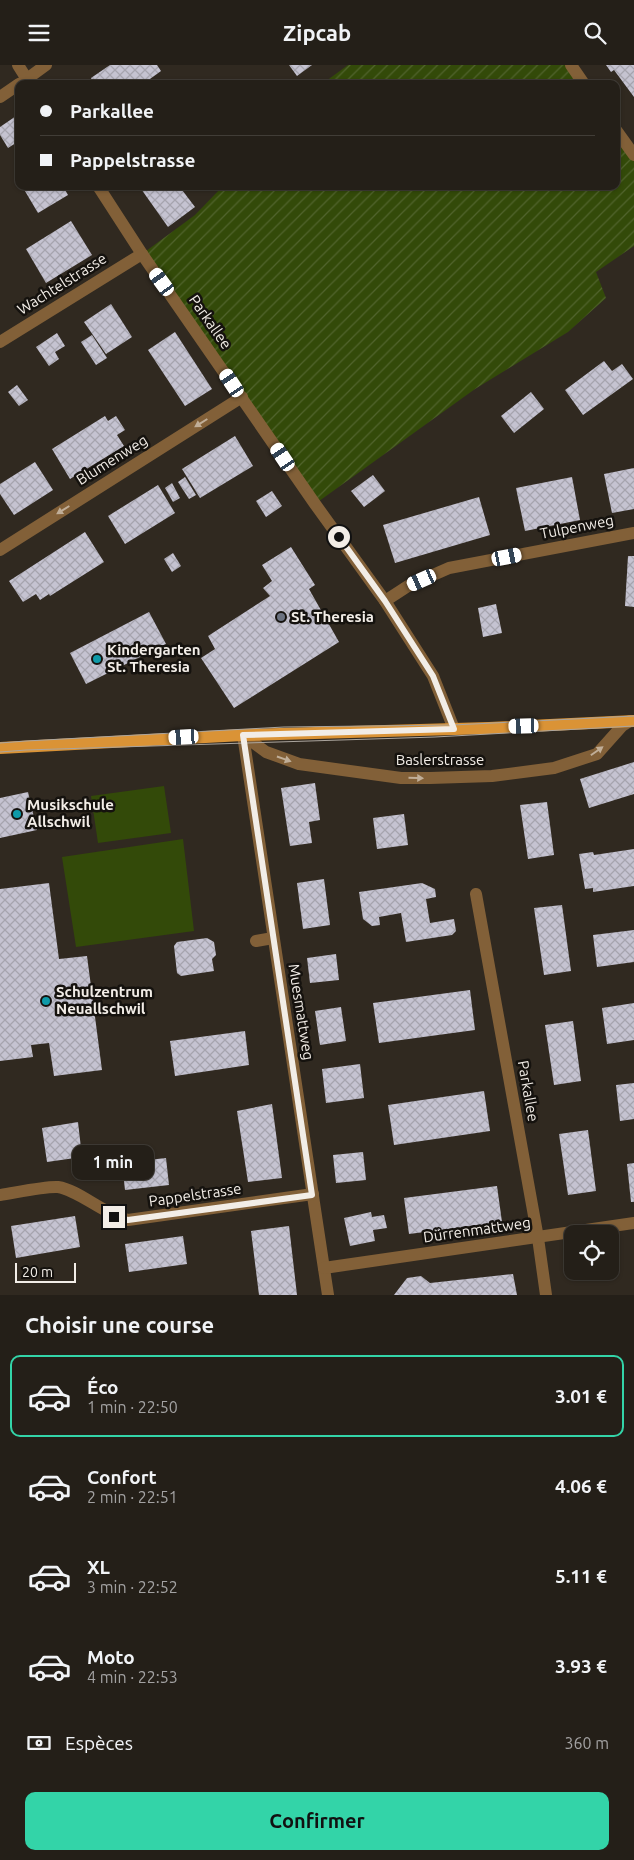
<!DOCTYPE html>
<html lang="fr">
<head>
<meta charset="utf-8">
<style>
	body { margin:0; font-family:Ubuntu,sans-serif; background:#2c2721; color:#f1f3f6; height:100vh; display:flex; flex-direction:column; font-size:19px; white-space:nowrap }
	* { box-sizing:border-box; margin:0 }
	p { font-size:16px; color:#a3a2a2 }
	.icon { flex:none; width:28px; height:28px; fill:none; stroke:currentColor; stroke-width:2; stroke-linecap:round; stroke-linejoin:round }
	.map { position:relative; height:1230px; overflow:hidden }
	.details { display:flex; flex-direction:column; background:#241f18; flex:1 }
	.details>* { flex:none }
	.banner { position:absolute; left:15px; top:15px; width:605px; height:110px; border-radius:10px; box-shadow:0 1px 4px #0004,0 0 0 1px #413d37; display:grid; align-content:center; height:110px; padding:0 25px; background:#241f18 }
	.controls { position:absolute; left:564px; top:1160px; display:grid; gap:10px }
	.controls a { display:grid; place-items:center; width:55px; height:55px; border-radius:10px; background:#241f18; box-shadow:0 1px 4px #0004,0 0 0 1px #413d37; font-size:25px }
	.scale { position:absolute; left:15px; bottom:12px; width:61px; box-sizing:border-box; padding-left:5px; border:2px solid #f2ede7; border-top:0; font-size:14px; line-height:18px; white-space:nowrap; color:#f2ede7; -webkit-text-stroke:4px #15120e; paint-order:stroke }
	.end { position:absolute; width:22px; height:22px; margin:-11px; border:6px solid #f2ede7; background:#111; box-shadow:0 0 0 2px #111 }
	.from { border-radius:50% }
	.bubble { position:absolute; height:35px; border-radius:10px; background:#241f18; box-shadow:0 1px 4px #0004,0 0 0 1px #413d37; font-size:16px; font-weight:600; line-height:35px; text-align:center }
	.car { position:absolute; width:15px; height:30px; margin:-15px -8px; border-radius:6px; box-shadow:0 0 4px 1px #0007; background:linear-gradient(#fff 24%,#345 0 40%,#fff 0 76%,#345 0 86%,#fff 0) }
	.banner b { display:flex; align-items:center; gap:18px; height:48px; font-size:19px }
	.banner b+b { border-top:1px solid #413d37 }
	.banner i { width:12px; height:12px; background:#f1f3f6 }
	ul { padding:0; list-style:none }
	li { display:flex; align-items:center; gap:15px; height:82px; margin:0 10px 8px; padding:0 15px; border:2px solid transparent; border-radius:10px }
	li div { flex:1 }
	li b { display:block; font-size:19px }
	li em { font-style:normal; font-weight:600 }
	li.active { border-color:#33d4a8 }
	li>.icon { width:45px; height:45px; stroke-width:1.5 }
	h2 { padding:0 25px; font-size:22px; line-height:60px }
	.pay { display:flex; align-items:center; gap:12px; height:55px; padding:0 25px; font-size:19px }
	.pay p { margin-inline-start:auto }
	.button { display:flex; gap:10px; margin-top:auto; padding:10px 25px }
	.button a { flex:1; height:58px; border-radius:10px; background:#33d4a8; color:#111; font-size:20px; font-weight:600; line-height:58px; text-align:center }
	header { display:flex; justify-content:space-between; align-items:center; height:65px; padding:0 25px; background:#241f18; font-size:22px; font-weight:600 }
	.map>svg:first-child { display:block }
	.park { fill:#334a09 }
	.garden { fill:url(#garden-furrows) }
	.building { fill:url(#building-cross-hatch) }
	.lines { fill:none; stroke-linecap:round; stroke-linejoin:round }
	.minor { stroke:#826038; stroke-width:12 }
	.major { stroke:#da9336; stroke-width:12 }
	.tram { stroke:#aba59e; stroke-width:1 }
	.oneway { fill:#c0ae98 }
	.route { stroke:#f2ede7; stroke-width:6 }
	.worship-dot { fill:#6b7280; stroke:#15120e; stroke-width:2 }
	.culture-dot { fill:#0f9aa8; stroke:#15120e; stroke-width:2 }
	.labels { text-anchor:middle; stroke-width:5; stroke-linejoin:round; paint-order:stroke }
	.street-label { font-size:15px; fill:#f2ede7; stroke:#15120e }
	.poi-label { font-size:15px; font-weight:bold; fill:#f2ede7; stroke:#15120e; text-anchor:start }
</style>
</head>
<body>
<header><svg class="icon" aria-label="menu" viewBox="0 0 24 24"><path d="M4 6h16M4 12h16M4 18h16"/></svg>Zipcab<svg class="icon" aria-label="search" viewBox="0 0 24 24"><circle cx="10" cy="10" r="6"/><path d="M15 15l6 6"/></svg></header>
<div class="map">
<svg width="634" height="1230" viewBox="0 0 634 1230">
	<defs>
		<pattern id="garden-furrows" width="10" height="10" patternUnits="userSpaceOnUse" patternTransform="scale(1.25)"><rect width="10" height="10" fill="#334a09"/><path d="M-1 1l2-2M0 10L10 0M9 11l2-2" fill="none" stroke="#51642d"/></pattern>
		<pattern id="building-cross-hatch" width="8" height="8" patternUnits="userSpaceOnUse" patternTransform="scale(1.25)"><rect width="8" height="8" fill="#c5c3d1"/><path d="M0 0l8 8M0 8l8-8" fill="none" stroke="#a6a4ae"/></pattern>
	</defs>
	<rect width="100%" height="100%" fill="#302920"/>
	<!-- park -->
	<g class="park">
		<path d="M164 721 171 768 98 778 91 731Z"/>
		<path d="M183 774 194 866 76 882 62 792Z"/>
	</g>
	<!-- garden -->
	<g class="garden">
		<path d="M348 0H571L584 19H322Z"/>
		<path d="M616 65 634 90V181L596 207 606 233 568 267 475 324 315 439 142 189 195 150 223 121H616Z"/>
	</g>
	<!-- building -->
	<g class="building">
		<path d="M110 0H157L161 6 143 19H94L91 13Z"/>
		<path d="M289 0H312L297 11Z"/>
		<path d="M606 0H634V32L614 5 611 7Z"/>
		<path d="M19 49V76L8 83 0 70V62Z"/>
		<path d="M22 121H63L68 130 38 148Z"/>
		<path d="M139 121H179L195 142 168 162Z"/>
		<path d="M71 156 92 190 46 218 26 184Z"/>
		<path d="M111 239 132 272 106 289 84 257Z"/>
		<path d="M175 267 212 324 185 341 148 285Z"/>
		<path d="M57 268 65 281 55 287 59 294 49 301 36 282Z"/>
		<path d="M92 270 107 293 96 300 81 277Z"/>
		<path d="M604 296 612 306 622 299 633 314 583 350 565 325Z"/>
		<path d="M17 320 28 335 19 341 8 327Z"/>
		<path d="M531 327 544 344 514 368 501 351Z"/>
		<path d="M105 351 108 356 116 351 125 365 117 370 124 381 70 414 52 384Z"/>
		<path d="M235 371 253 401 200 433 182 404Z"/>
		<path d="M35 397 53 425 14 450 0 429V419Z"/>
		<path d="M634 403V444L612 448 604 409Z"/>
		<path d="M373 410 385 426 364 442 351 426Z"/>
		<path d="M185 412 196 430 189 434 178 417Z"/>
		<path d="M572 412 580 455 525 466 516 423Z"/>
		<path d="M172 418 180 433 173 437 165 423Z"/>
		<path d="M158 420 175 448 125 479 108 451Z"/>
		<path d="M272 426 282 441 266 452 256 436Z"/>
		<path d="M479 432 490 470 395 498 383 460Z"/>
		<path d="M85 467 104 497 50 531 49 529 40 535 36 529 23 537 9 516Z"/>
		<path d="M291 482 315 520 309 524 339 577 234 643 201 593 215 584 208 571 270 531 263 523 272 516 262 500Z"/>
		<path d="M173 488 181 501 172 507 164 494Z"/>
		<path d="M628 491H634V542L625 541Z"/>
		<path d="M496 539 502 568 483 572 478 543Z"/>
		<path d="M149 547 166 579 86 619 70 588Z"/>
		<path d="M634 697V729L589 743 580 714Z"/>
		<path d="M315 718 320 755 309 757 312 778 290 781 281 723Z"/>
		<path d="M28 727 37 765 0 773V733Z"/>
		<path d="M547 737 554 790 528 794 520 740Z"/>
		<path d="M404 749 408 780 377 784 373 753Z"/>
		<path d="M634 784V821L593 827V823L585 824 579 789 593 787 594 790Z"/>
		<path d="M324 814 330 860 303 864 297 818Z"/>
		<path d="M49 818 59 894 87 891 102 1005 54 1011 49 978 31 980 33 992 0 996V824Z"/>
		<path d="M422 818 435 824 436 832 426 834 430 858 454 854 456 866 452 870 406 877 401 848 379 852 380 860 372 861 363 854 359 827Z"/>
		<path d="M562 840 571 906 544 910 534 843Z"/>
		<path d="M634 865V897L597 902 593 870Z"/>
		<path d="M207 873 214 877 216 890 212 894 214 906 181 911 177 908 174 881 177 877Z"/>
		<path d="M336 889 339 915 310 918 307 893Z"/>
		<path d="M470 925 475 965 379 978 373 938Z"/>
		<path d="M634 938V975L607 979 602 943Z"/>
		<path d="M341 942 346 976 320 980 315 946Z"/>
		<path d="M573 956 581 1016 554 1020 545 960Z"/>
		<path d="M245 966 249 1000 175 1011 170 976Z"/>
		<path d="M360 999 364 1033 326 1038 322 1004Z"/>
		<path d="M634 1018V1054L620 1056 616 1020Z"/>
		<path d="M484 1026 490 1066 394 1080 388 1040Z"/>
		<path d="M272 1039 282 1113 248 1117 237 1046Z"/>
		<path d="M78 1057 82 1092 47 1097 42 1063Z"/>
		<path d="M588 1065 596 1126 568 1130 559 1069Z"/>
		<path d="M363 1087 366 1115 336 1118 333 1090Z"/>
		<path d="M166 1093 169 1120 125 1125 122 1098Z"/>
		<path d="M634 1098V1137H631L627 1099Z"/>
		<path d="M497 1121 502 1157 409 1169 404 1133Z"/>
		<path d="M371 1147 372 1152 384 1150 387 1163 373 1165 375 1176 350 1181 344 1153Z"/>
		<path d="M75 1151 80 1182 16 1193 11 1161Z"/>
		<path d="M289 1161 297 1230H259L251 1166Z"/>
		<path d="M183 1171 187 1199 129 1207 125 1179Z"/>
		<path d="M513 1209 517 1230H394L407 1213 421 1211 430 1218Z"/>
	</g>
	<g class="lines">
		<!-- minor -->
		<g class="minor">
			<path d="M18 0 30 19"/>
			<path d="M571 0 584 19"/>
			<path d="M20 19 46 0"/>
			<path d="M0 32 19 19"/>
			<path d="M616 65 634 90"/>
			<path d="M98 121 142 189 315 439 385 536 433 611 454 664"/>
			<path d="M0 277 142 189"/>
			<path d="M0 485 242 332"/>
			<path d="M385 536 408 521 449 503 634 468"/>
			<path d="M243 670 328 1230"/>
			<path d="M243 670 266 687 299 699 401 713H430L492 711 554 703 597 689 622 661 630 656"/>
			<path d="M476 829 538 1173 546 1230"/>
			<path d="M256 876 273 873"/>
			<path d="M0 1130C14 1128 45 1121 58 1122 79 1125 103 1149 128 1155L313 1129"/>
			<path d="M324 1203 634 1158"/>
		</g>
		<!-- major -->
		<path class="major" d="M0 683 243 670 489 663 634 656"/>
		<!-- tram -->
		<g class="tram">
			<path d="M0 678 26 676 284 662 453 660 634 651"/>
			<path d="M0 687 26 685 435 672 634 661"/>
		</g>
	</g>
	<!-- one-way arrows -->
	<defs><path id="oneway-solid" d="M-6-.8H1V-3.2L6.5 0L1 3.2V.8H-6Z" transform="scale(1.25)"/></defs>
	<g class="oneway">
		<use href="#oneway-solid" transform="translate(201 358) rotate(148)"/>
		<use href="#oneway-solid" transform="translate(63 445) rotate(148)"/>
		<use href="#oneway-solid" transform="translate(597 686) rotate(-35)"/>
		<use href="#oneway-solid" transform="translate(284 694) rotate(19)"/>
		<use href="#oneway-solid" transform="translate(416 713) rotate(1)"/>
	</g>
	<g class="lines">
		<!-- route -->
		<path class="route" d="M114 1152 128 1155 312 1130 243 670 454 664 433 611 385 536 339 472"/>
	</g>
	<!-- markers -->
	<circle class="worship-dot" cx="281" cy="552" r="5"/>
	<g class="culture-dot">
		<circle cx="97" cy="594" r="5"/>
		<circle cx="17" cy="749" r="5"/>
		<circle cx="46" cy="936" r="5"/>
	</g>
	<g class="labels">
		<!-- street labels -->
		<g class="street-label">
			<text transform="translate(62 219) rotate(-32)" y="5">Wachtelstrasse</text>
			<text transform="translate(210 257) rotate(55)" y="5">Parkallee</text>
			<text transform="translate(112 395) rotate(-32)" y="5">Blumenweg</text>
			<text transform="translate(577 462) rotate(-11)" y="5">Tulpenweg</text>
			<text x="440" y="700">Baslerstrasse</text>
			<text transform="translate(301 947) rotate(81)" y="5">Muesmattweg</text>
			<text transform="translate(528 1026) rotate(80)" y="5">Parkallee</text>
			<text transform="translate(195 1130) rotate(-8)" y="5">Pappelstrasse</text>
			<text transform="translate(477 1165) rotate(-8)" y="5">Dürrenmattweg</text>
		</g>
		<!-- poi labels -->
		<g class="poi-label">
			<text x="291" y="557">St. Theresia</text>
			<text x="107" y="590">Kindergarten<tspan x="107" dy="17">St. Theresia</tspan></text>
			<text x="27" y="745">Musikschule<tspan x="27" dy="17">Allschwil</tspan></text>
			<text x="56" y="932">Schulzentrum<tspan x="56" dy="17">Neuallschwil</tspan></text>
		</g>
	</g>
</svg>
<div class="controls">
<a><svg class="icon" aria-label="locate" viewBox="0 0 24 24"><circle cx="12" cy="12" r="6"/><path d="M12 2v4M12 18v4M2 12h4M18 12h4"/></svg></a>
</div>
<div class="scale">20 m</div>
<i class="end from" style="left:339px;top:472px"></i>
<i class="end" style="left:114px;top:1152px"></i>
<div class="bubble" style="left:72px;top:1080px;width:82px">1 min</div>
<i class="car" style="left:162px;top:217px;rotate:324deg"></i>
<i class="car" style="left:232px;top:318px;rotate:326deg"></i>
<i class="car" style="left:283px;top:392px;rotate:326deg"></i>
<i class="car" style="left:507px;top:492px;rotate:79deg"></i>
<i class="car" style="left:422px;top:515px;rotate:246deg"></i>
<i class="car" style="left:524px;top:661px;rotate:268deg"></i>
<i class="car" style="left:184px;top:672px;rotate:267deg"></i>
<div class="banner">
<b><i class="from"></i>Parkallee</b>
<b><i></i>Pappelstrasse</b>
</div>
</div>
<section class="details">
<h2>Choisir une course</h2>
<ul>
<li class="active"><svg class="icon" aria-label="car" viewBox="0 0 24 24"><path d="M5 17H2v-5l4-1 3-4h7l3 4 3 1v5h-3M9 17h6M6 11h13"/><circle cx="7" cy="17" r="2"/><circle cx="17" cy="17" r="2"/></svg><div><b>Éco</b><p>1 min · 22:50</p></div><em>3.01 €</em></li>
<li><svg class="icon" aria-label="car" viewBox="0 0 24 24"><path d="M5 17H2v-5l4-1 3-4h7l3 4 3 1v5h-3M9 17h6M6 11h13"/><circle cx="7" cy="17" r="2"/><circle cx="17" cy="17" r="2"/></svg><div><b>Confort</b><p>2 min · 22:51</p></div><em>4.06 €</em></li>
<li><svg class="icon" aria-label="car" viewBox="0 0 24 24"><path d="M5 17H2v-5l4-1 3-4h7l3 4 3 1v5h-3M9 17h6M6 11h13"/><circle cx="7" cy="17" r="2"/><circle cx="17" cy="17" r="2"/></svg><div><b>XL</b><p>3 min · 22:52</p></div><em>5.11 €</em></li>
<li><svg class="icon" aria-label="car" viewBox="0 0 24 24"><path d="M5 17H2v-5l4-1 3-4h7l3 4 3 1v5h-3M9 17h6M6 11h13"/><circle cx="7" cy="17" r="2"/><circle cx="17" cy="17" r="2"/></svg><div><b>Moto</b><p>4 min · 22:53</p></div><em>3.93 €</em></li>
</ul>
<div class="pay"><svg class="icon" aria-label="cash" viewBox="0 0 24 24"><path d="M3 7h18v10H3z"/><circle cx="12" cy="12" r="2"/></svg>Espèces<p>360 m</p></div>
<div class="button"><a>Confirmer</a></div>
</section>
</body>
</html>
